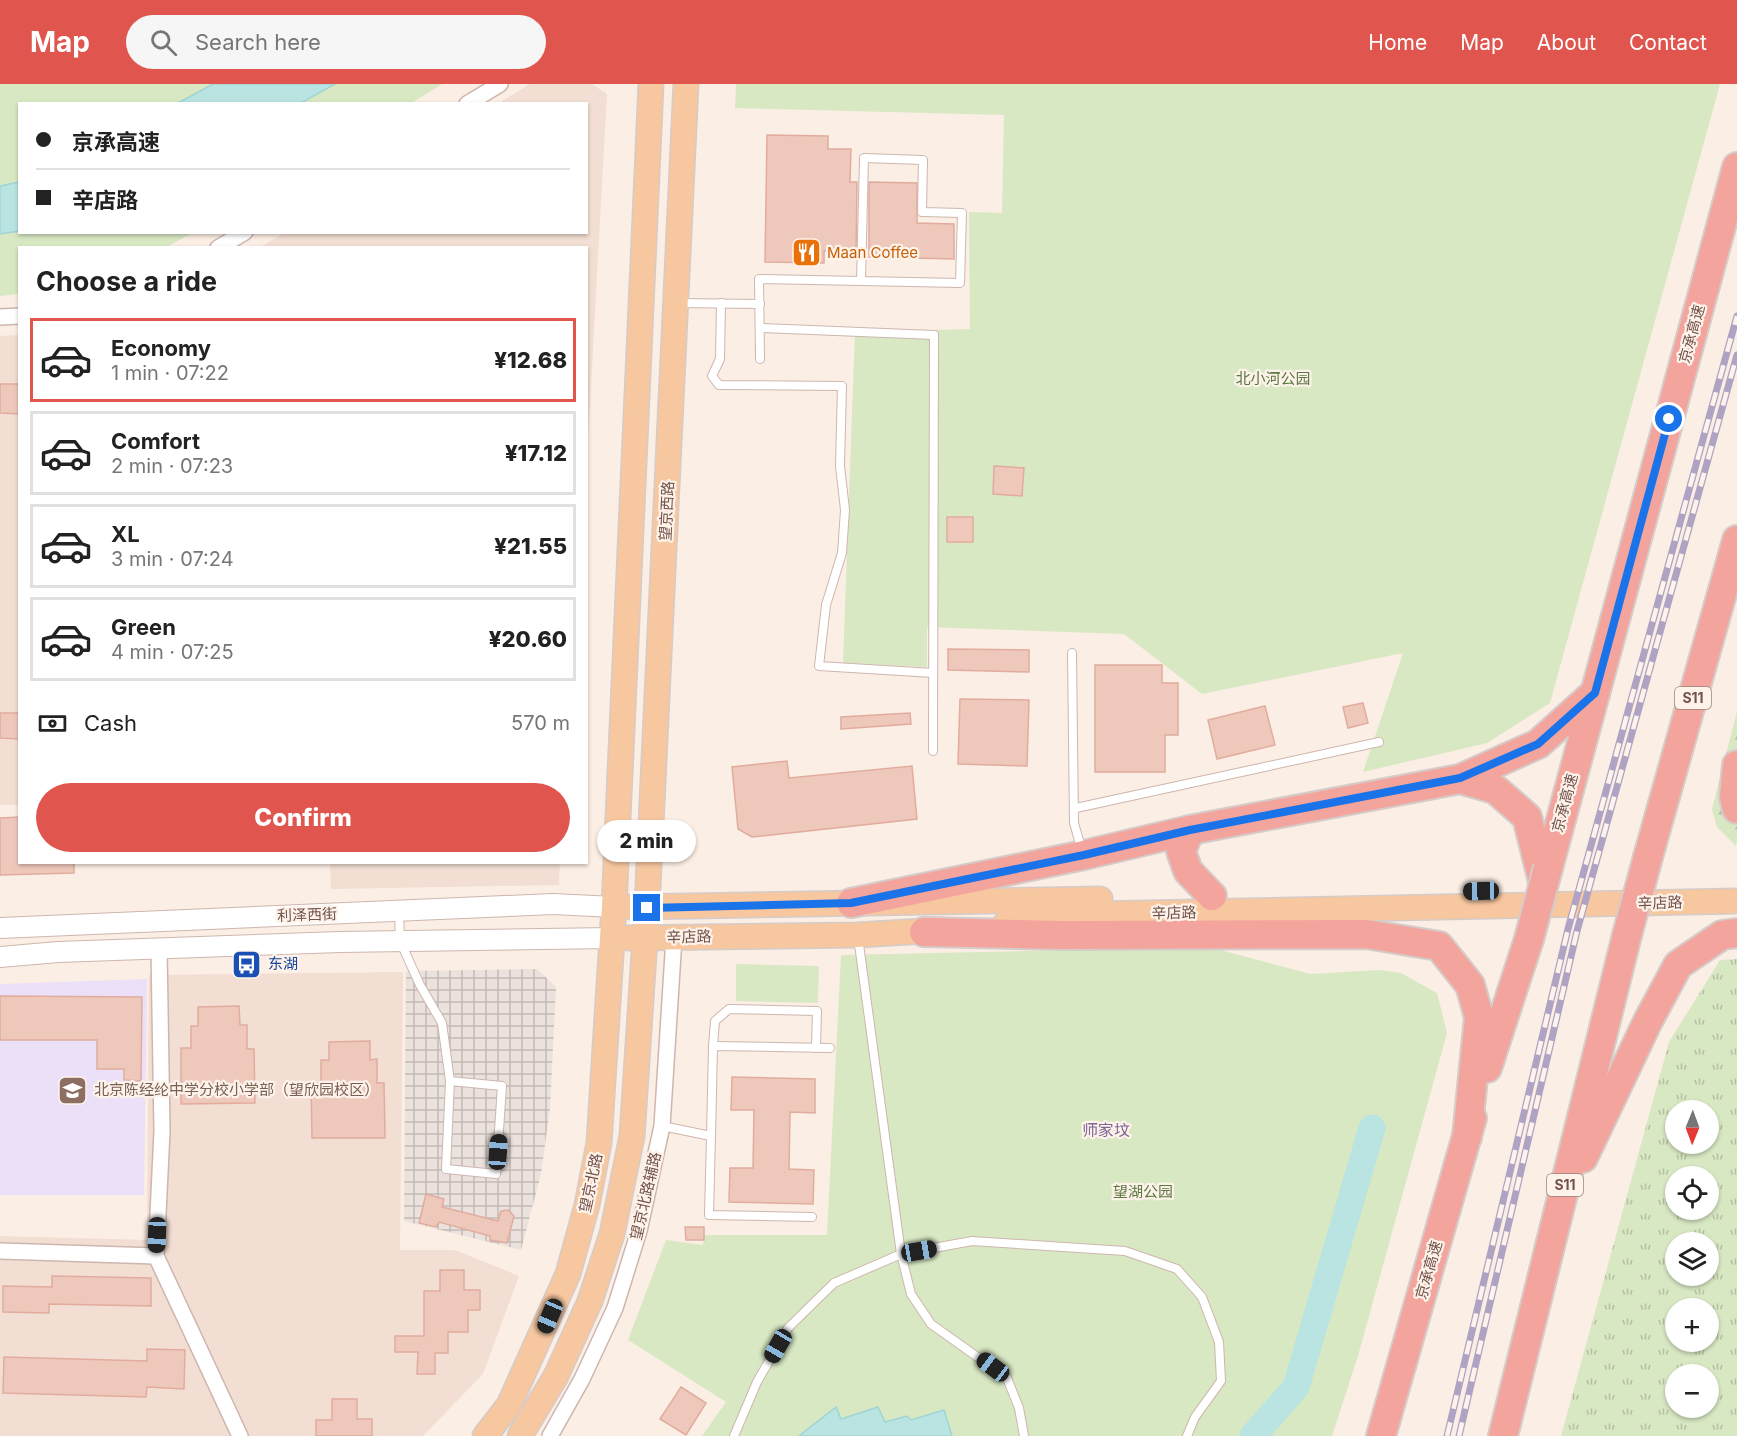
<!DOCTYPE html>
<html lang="en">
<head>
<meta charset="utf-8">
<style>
	body { margin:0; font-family:Inter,"Noto Sans SC",sans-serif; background:#f6f6f6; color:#222; height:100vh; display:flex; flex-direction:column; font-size:22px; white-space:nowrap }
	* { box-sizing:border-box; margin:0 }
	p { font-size:20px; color:#767676 }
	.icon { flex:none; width:33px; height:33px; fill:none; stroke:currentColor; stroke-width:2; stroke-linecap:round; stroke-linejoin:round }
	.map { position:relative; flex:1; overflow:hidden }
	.panel { position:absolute; left:18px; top:162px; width:570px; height:618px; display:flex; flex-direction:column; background:#fff; border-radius:0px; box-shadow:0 2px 4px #0004 }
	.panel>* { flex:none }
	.banner { position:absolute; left:18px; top:18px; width:570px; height:132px; border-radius:0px; box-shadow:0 2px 4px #0004; display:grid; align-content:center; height:132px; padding:0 18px; background:#fff }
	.needle { width:39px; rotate:181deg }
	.fabs { position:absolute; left:1665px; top:1016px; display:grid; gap:12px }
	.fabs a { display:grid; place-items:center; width:54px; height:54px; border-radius:50%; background:#fff; box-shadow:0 2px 4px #0004; font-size:30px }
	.end { position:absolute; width:27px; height:27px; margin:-14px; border:8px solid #1a73e8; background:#fff; box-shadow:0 0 0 3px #fff }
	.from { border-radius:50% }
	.bubble { position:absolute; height:42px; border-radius:21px; background:#fff; box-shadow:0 2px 4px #0004; font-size:20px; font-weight:800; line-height:42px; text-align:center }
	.car { position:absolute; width:18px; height:36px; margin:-18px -9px; border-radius:8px; box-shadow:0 0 4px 2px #0007; background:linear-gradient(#222 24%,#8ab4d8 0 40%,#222 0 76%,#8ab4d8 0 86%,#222 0) }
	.banner b { display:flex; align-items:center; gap:21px; height:57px; font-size:22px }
	.banner b+b { border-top:2px solid #e0e0e0 }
	.banner i { width:15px; height:15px; background:#222 }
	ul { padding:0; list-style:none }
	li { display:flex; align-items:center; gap:18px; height:84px; margin:0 12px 9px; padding:0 6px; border:3px solid #e0e0e0; border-radius:0px }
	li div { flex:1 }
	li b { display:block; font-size:22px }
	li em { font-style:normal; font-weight:800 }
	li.selected { border-color:#e0564e }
	li>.icon { width:54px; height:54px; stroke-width:1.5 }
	h2 { padding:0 18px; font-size:27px; line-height:72px }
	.pay { display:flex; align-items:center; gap:15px; height:66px; padding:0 18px; font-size:22px }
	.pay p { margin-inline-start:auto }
	.action { display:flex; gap:12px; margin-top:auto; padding:12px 18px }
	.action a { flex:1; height:69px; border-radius:36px; background:#e0564e; color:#fff; font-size:24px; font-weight:800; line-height:69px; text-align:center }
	header { display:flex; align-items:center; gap:36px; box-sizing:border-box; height:84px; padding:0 30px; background:#e0564e; color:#fff }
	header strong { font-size:28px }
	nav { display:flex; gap:33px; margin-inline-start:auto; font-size:21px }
	.search { width:420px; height:54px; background:#f6f6f6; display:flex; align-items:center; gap:15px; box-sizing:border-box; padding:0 21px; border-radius:33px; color:#767676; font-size:22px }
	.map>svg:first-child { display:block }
	.residential { fill:#f2ded2 }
	.industrial { fill:url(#industrial-grid) }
	.education { fill:#ebe0f7 }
	.grass { fill:url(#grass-tufts); fill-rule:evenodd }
	.forest { fill:url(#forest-firs) }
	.park { fill:#d8e8c3 }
	.water { fill:#b9e4e2; stroke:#a0d5d4; stroke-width:1.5 }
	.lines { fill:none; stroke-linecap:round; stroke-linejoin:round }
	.river { stroke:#b9e4e2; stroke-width:27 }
	.building { fill:#efc8bc; stroke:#e1ac9e; stroke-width:1.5 }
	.service-casing { stroke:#ceb6ae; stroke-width:10 }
	.minor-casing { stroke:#ceb6ae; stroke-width:18 }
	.tertiary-casing { stroke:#ceb6ae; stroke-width:22 }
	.primary-casing { stroke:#d5cbc9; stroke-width:27 }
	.motorway-casing { stroke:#d5cbc9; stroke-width:32 }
	.service { stroke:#fff; stroke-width:8 }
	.minor { stroke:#fff; stroke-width:15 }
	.tertiary { stroke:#fff; stroke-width:20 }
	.primary { stroke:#f7c79f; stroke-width:24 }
	.motorway { stroke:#f3a59d; stroke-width:28 }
	.rail-casing { stroke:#afa3c4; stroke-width:7 }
	.rail { stroke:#fef3ea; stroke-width:4.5; stroke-dasharray:14; stroke-linecap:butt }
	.motorway-bridge-casing { stroke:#d5cbc9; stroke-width:32; stroke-linecap:butt }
	.motorway-bridge { stroke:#f3a59d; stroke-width:28 }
	.route { stroke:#1a73e8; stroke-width:8 }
	.labels { text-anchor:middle; stroke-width:4.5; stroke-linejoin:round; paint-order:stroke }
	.shield { fill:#fef3ea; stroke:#9c827b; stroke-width:1.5 }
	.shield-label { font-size:14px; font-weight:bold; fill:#72524b }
	.food-label { font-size:15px; fill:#c56008; stroke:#fef3ea; text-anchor:start }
	.street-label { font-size:15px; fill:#72524b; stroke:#fef3ea }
	.park-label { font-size:15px; fill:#5c7843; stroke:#fef3ea }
	.transit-label { font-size:15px; fill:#164399; stroke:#fef3ea; text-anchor:start }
	.education-label { font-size:15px; fill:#785e54; stroke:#fef3ea; text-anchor:start }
	.neighbourhood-label { font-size:16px; fill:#7d6695; stroke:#fef3ea }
</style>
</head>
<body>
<header>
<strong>Map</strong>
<div class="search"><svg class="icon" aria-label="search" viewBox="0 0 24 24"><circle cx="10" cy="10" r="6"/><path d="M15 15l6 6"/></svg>Search here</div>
<nav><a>Home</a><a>Map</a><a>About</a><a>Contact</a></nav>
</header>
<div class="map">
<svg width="1737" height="1352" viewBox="0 0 1737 1352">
	<defs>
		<pattern id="industrial-grid" width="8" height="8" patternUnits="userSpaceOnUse" patternTransform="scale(1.5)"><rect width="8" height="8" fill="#ebe2de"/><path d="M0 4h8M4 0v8" fill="none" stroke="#c3bab6"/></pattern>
		<pattern id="grass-tufts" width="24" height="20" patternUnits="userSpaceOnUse" patternTransform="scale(1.5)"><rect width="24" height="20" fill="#d8e8c3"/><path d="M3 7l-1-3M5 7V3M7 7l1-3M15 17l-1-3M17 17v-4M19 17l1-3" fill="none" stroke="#b4bfa0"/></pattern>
		<pattern id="forest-firs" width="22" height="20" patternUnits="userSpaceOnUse" patternTransform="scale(1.5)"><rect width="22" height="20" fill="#d8e8c3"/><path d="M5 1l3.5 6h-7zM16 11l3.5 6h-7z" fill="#b4bfa0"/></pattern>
	</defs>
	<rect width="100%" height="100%" fill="#fbeee4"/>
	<!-- residential -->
	<g class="residential">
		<path d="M530 0H592L607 10 587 372 586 164 260 163 286 148H586V20L499 19Z"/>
		<path d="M19 251 20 721H0V252Z"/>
		<path d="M330 779V778L560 779 559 801 331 805Z"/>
		<path d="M403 888 400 1166H455L519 1192 483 1290 423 1352H0V1152L147 1156 149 891Z"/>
	</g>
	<!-- industrial -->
	<path class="industrial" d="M537 885 556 903 550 1024 541 1090 521 1166 404 1137 406 887Z"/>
	<!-- education -->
	<path class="education" d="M147 895 144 1111H0V900Z"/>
	<!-- grass -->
	<path class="grass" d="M1737 875V1352H1561L1669 958 1720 876ZM1676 1026H1708V1059H1676ZM1676 1092H1708V1125H1676ZM1676 1158H1708V1191H1676ZM1676 1224H1708V1257H1676ZM1676 1290H1708V1323H1676Z"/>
	<!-- forest -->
	<path class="forest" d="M1737 627V757L1736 762 1717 743 1712 725Z"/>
	<!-- park -->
	<g class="park">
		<path d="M0 0H442L410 20H20V148L192 149 167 163 20 164 19 210 0 212Z"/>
		<path d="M736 0H1720L1550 619 1487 659 1363 688 1403 569 1202 610 1124 550 927 543V583L843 579 855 248 970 245 969 128 1002 129 1004 31 735 24Z"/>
		<path d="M1209 863 1310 890 1379 886 1401 889 1437 909 1447 949 1358 1272 1332 1352H702L726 1318 628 1256 666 1156 703 1161 704 1151H827L841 871Z"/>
		<path d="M736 880 819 882 818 919 736 917Z"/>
	</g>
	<!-- water -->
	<g class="water">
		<path d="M213 0H335L301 19H178Z"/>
		<path d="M19 98V147L0 150V102Z"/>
		<path d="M836 1323 841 1335 878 1323 885 1338 907 1332 911 1336 944 1326 952 1352H799Z"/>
	</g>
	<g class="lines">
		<!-- river -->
		<path class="river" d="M1253 1352 1296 1303 1372 1044"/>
	</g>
	<!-- building -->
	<g class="building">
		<path d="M767 51 828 52V65H851L850 98H857L856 167H824V179L765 178Z"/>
		<path d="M869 98 917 99V139L954 140V175L869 173Z"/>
		<path d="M0 300H20V330L0 329Z"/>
		<path d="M994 382 1024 384 1022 412 993 410Z"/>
		<rect x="947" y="433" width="26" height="25"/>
		<path d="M948 565 1029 566V588L948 586Z"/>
		<path d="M1095 581H1162V599H1178V651H1165V688H1095Z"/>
		<path d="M960 615 1029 616 1027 682 958 680Z"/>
		<path d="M1363 619 1368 639 1348 644 1343 623Z"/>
		<path d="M1265 622 1275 661 1217 675 1208 636Z"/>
		<path d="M0 629H20V655L0 654Z"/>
		<path d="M910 629 911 640 841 645V633Z"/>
		<path d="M787 677 789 694 912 682 917 735 752 753 738 745 732 683Z"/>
		<path d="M20 733V778H74V789L0 791V734Z"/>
		<path d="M0 912 142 913 141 997 124 996V985H97V956H0Z"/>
		<path d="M239 922 240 941H247V965H254L255 1019 181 1020V964H191V942H198V923Z"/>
		<path d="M370 957V976L377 975V999H384L385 1054H312L311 999H321V976H329V958Z"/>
		<path d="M732 993 815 995V1029L790 1028 789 1085 814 1086 813 1120 729 1118 730 1084H753L754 1026H731Z"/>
		<path d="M426 1110 444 1115 442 1123 498 1137 501 1127 508 1126 514 1132 507 1159 490 1156V1152L439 1138 436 1143 419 1139Z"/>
		<path d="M685 1143H704V1156H686Z"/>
		<path d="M440 1186H464V1206H480V1226H468V1248H448V1269H435V1290H417L418 1268H395V1252H424V1207H440Z"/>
		<path d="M52 1192 151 1194V1222L49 1220V1229L3 1228V1202L52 1203Z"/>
		<path d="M147 1265 185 1266 184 1305 147 1303 146 1313 3 1309 4 1273 147 1277Z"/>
		<path d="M681 1303 706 1319 686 1351 660 1335Z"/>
		<path d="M332 1315H357V1335H372V1352H316V1336H332Z"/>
	</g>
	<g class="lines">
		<defs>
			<g id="service">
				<path d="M677 219 760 220"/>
				<path d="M721 219 720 275 712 292 719 301 842 302 840 382 845 426 842 469 826 521 819 582 933 589"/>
				<path d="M760 244 934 251 933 667"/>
				<path d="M760 275 759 195 960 199 962 129 922 128 923 76 864 74 861 197"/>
				<path d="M1072 569 1074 739 1082 767"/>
				<path d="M1076 724 1379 658"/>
				<path d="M399 829 400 857 420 901 442 939 450 997 446 1085 496 1090 502 1002 450 997"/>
				<path d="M858 853 901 1170 911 1210 931 1240 1007 1294 1019 1324 1024 1352"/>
				<path d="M713 962 715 937 729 925 817 927 816 964"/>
				<path d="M662 1042 711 1052 709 1131 812 1133"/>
				<path d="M711 1052 713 962 830 964"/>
				<path d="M734 1352 757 1298 788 1244 834 1199 901 1170 972 1157 1125 1167 1177 1185 1202 1213 1219 1258 1221 1297 1195 1333 1187 1352"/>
			</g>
			<g id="minor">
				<path d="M467 20 500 0"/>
				<path d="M218 164 245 148"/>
				<path d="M0 233 20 232"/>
				<path d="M159 865 162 1047 156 1172 240 1352"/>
				<path d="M0 1167 156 1172"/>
				<path d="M550 1352 582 1295 615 1224 639 1147 662 1042 674 854"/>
			</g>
			<g id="tertiary">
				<path d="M0 844 553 820 614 823"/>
				<path d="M0 873 58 868 340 858 612 854"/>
			</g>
			<g id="primary">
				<path d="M631 823 1100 815"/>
				<path d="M1005 840 1098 830 1737 817"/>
				<path d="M628 854 857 851 941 846"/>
				<path d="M485 1352 509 1321 568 1190 587 1121 599 1059 614 823 651 0"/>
				<path d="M520 1352 556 1292 590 1217 612 1150 632 1052 647 824 686 0"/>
			</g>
			<g id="motorway">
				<path d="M1737 681 1734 713 1737 725"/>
				<path d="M1460 695 1495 705 1527 733 1543 797"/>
				<path d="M1190 746 1181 767 1188 787 1212 812"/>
				<path d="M1648 773 1737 456"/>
				<path d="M1548 784 1737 83"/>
				<path d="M851 819 1084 771 1190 746 1460 695 1538 660 1595 609"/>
				<path d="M924 848 1064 851 1366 850 1439 862 1470 901 1479 933 1467 1053"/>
				<path d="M1487 984 1529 855"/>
				<path d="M1583 1074 1648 937 1678 881 1722 851 1737 849"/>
				<path d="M1381 1352 1472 1034"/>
				<path d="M1503 1352 1627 851"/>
			</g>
		</defs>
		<!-- service casing -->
		<use href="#service" class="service-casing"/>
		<!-- minor casing -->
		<use href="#minor" class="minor-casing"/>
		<!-- tertiary casing -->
		<use href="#tertiary" class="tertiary-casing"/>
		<!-- primary casing -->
		<use href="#primary" class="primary-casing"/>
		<!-- motorway casing -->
		<use href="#motorway" class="motorway-casing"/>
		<!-- service -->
		<use href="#service" class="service"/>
		<!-- minor -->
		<use href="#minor" class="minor"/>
		<!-- tertiary -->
		<use href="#tertiary" class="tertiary"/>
		<!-- primary -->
		<use href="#primary" class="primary"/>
		<!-- motorway -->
		<use href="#motorway" class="motorway"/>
		<defs>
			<g id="rail">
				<path d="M1447 1352 1568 845 1737 232"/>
				<path d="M1459 1352 1577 847 1737 271"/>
			</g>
		</defs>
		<!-- rail casing -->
		<use href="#rail" class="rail-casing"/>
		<!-- rail -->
		<use href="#rail" class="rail"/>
		<defs>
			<g id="motorway-bridge">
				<path d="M1627 851 1648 773"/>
				<path d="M1529 855 1548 784"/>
			</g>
		</defs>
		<!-- motorway-bridge casing -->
		<use href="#motorway-bridge" class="motorway-bridge-casing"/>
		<!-- motorway-bridge -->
		<use href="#motorway-bridge" class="motorway-bridge"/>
	</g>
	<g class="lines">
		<!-- route -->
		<path class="route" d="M647 824 851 819 1084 771 1190 746 1460 694 1538 660 1595 609 1669 335"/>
	</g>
	<!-- icons -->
	<defs>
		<symbol id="restaurant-square" viewBox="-11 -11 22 22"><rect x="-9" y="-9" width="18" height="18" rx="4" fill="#e8710a" stroke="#fef3ea"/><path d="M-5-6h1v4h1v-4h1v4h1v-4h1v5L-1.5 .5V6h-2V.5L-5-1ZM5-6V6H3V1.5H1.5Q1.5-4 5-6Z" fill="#fff"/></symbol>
		<symbol id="bus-square" viewBox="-11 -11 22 22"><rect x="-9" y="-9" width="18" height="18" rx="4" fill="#1a4fb4" stroke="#fef3ea"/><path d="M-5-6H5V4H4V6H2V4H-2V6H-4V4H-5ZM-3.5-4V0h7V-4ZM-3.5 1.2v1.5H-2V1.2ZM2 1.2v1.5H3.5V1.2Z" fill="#fff"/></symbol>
		<symbol id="school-square" viewBox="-11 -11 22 22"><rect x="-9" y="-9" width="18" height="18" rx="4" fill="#8d6e63" stroke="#fef3ea"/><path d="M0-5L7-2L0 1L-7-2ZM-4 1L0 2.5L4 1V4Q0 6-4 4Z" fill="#fff"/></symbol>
	</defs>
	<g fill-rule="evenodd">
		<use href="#restaurant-square" x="790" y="152" width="33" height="33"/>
		<use href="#bus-square" x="230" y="864" width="33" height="33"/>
		<use href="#school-square" x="56" y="990" width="33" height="33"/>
	</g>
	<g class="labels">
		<!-- shield labels -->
		<g class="shield">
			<rect x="1675" y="603" width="36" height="22" rx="4.5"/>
			<rect x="1547" y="1090" width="36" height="22" rx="4.5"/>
		</g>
		<g class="shield-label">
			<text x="1693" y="619">S11</text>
			<text x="1565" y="1106">S11</text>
		</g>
		<!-- food labels -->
		<g class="food-label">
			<text x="827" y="174">Maan Coffee</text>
		</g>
		<!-- street labels -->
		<g class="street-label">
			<text transform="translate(1692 250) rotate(-75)" y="5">京承高速</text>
			<text transform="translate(667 427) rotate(-87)" y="5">望京西路</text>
			<text transform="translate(1565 719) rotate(-75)" y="5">京承高速</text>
			<text transform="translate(1660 819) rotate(-1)" y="5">辛店路</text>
			<text transform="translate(1174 829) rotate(-1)" y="5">辛店路</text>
			<text transform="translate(307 831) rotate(-2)" y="5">利泽西街</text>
			<text transform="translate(689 853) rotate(-1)" y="5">辛店路</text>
			<text transform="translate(591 1099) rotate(-78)" y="5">望京北路</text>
			<text transform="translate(646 1112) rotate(-77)" y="5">望京北路辅路</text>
			<text transform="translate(1429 1186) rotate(-74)" y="5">京承高速</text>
		</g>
		<!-- park labels -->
		<g class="park-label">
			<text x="1273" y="300">北小河公园</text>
			<text x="1143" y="1113">望湖公园</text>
		</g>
		<!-- transit labels -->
		<g class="transit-label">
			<text x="268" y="885">东湖</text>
		</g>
		<!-- education labels -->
		<g class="education-label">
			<text x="94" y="1011">北京陈经纶中学分校小学部（望欣园校区）</text>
		</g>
		<!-- neighbourhood labels -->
		<g class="neighbourhood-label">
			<text x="1106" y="1052">师家坟</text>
		</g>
	</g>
</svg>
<div class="fabs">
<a><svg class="needle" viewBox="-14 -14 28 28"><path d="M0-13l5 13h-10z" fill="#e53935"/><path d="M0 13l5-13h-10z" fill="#767676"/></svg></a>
<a><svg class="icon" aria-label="locate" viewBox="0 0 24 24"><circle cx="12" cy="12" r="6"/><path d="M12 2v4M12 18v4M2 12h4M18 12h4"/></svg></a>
<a><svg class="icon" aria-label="layers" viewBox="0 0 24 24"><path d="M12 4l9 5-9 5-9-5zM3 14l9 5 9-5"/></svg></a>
<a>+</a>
<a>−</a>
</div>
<i class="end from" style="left:1669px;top:335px"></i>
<i class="end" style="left:647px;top:824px"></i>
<div class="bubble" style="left:597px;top:736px;width:99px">2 min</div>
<i class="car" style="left:1481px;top:807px;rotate:269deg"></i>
<i class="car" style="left:498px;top:1068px;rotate:4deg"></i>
<i class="car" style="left:157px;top:1151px;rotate:182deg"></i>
<i class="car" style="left:919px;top:1167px;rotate:80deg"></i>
<i class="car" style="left:550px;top:1232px;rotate:203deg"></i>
<i class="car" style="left:778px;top:1262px;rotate:210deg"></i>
<i class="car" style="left:993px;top:1283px;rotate:307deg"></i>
<div class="banner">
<b><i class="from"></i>京承高速</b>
<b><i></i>辛店路</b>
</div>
<section class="panel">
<h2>Choose a ride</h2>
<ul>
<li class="selected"><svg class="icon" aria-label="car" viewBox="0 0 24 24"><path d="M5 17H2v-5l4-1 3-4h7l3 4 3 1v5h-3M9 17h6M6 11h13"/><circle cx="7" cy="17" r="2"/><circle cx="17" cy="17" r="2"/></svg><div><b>Economy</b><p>1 min · 07:22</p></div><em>¥12.68</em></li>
<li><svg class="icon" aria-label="car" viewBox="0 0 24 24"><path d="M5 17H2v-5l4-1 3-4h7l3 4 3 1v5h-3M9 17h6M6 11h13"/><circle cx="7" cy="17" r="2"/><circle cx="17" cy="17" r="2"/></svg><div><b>Comfort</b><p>2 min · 07:23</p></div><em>¥17.12</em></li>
<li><svg class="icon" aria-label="car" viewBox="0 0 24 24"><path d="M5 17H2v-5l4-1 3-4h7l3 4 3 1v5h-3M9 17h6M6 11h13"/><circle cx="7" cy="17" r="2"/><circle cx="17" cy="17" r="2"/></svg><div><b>XL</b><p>3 min · 07:24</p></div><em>¥21.55</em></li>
<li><svg class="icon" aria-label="car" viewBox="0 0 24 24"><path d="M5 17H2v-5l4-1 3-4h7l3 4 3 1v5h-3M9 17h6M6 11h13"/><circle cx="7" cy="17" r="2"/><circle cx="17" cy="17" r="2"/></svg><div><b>Green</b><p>4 min · 07:25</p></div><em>¥20.60</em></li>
</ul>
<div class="pay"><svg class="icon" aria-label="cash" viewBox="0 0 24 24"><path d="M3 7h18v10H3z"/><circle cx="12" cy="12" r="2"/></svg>Cash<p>570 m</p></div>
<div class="action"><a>Confirm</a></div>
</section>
</div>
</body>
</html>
